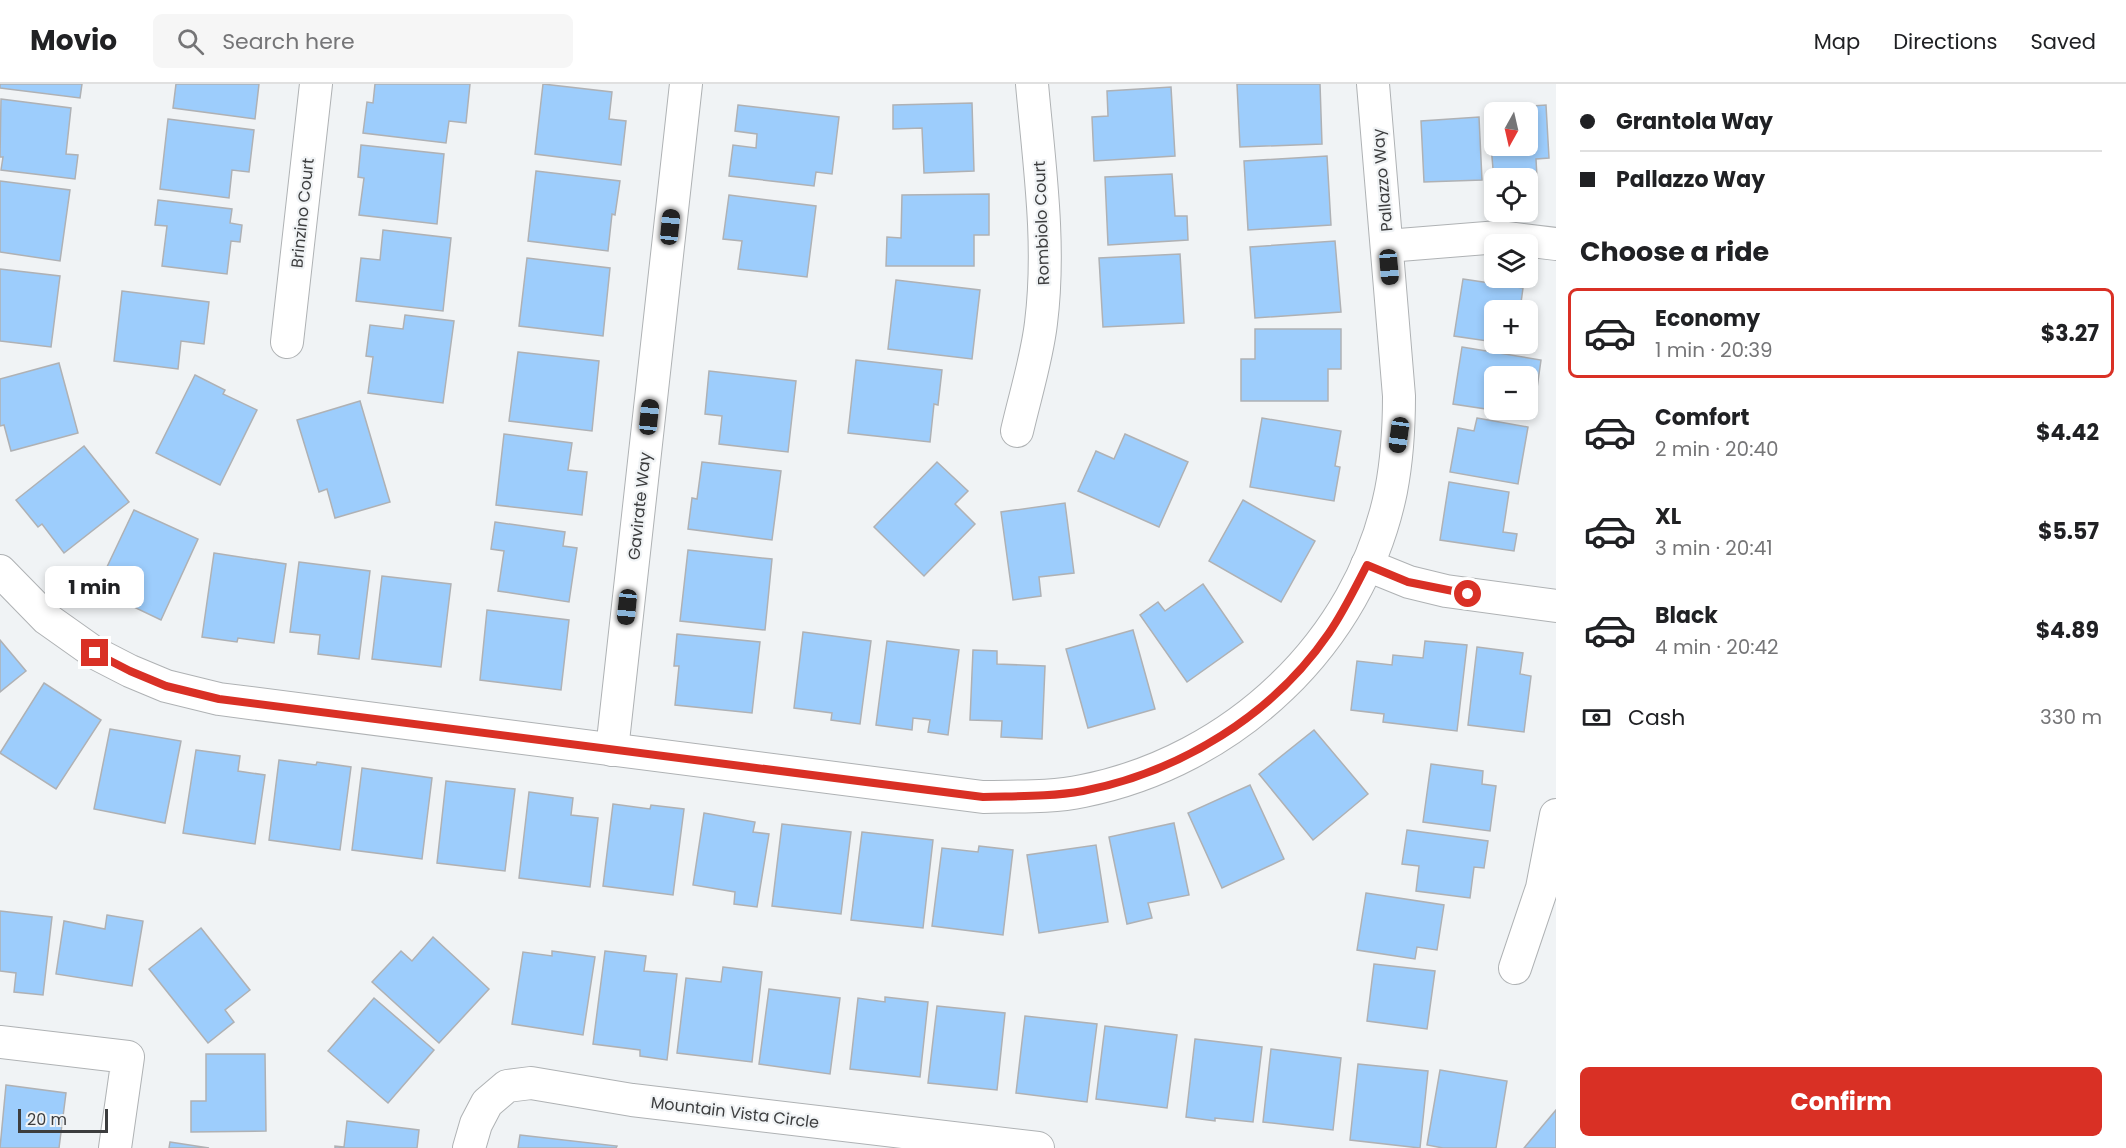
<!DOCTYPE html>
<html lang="en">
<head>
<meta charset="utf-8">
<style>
	body { margin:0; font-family:Poppins,sans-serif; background:#f6f6f6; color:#202124; height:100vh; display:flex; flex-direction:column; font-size:22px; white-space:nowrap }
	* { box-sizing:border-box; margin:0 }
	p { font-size:20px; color:#757577 }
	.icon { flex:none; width:33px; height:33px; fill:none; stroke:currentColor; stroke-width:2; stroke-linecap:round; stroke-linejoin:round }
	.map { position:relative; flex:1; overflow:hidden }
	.details { display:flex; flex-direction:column; background:#fff; width:570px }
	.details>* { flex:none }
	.hud { display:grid; align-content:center; height:132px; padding:0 24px; background:#fff }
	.needle { width:39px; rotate:188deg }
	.tools { position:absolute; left:1484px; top:18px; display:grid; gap:12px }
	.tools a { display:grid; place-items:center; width:54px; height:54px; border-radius:9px; background:#fff; box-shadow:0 3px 9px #0003; font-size:30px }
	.scale { position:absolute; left:18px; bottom:15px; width:90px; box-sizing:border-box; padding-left:6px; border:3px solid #3c3d3e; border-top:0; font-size:16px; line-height:21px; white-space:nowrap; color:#3c3d3e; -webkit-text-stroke:4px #f0f3f5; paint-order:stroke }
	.end { position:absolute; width:27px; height:27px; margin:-14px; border:8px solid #d93025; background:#fff; box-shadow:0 0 0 3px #fff }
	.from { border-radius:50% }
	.bubble { position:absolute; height:42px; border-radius:9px; background:#fff; box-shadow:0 3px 9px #0003; font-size:20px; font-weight:700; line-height:42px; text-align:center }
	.car { position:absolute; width:18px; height:36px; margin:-18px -9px; border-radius:8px; box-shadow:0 0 4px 2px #0007; background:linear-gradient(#222 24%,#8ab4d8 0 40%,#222 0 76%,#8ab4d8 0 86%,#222 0) }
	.hud b { display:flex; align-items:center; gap:21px; height:57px; font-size:22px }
	.hud b+b { border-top:2px solid #e0e0e0 }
	.hud i { width:15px; height:15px; background:#202124 }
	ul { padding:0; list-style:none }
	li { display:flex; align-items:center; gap:18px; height:90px; margin:0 12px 9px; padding:0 12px; border:3px solid transparent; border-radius:9px }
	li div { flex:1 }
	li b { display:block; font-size:22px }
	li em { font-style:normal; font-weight:700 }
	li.on { border-color:#d93025 }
	li>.icon { width:54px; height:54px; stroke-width:1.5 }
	h2 { padding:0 24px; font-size:27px; line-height:72px }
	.pay { display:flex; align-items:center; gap:15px; height:66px; padding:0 24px; font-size:22px }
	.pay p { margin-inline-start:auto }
	.cta { display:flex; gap:12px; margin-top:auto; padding:12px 24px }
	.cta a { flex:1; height:69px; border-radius:9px; background:#d93025; color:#fff; font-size:24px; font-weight:700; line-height:69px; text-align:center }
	header { display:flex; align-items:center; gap:36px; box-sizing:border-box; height:84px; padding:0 30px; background:#fff; border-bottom:2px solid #e0e0e0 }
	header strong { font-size:28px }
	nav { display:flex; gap:33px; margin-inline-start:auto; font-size:21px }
	.search { width:420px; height:54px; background:#f6f6f6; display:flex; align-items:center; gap:15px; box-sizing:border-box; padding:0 21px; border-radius:9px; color:#757577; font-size:22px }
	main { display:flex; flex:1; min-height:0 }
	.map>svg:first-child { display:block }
	.building { fill:#9dcdfc; stroke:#afb1b4; stroke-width:1.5; fill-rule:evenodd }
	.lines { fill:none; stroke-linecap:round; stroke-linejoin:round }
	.minor-casing { stroke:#afb2b4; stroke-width:34 }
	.minor { stroke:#fff; stroke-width:32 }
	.route { stroke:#d93025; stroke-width:8 }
	.labels { text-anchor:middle; stroke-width:4.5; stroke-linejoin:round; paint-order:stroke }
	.street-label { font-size:16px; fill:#3c3d3e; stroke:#f0f3f5 }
</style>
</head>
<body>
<header>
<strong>Movio</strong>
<div class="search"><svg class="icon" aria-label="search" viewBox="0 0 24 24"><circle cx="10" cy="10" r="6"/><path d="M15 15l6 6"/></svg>Search here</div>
<nav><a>Map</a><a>Directions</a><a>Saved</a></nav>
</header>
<main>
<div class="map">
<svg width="1556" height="1064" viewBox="0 0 1556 1064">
	<rect width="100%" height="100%" fill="#f0f3f5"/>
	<!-- building -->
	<g class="building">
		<path d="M0 0H82L80 14 0 4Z"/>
		<path d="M176 0H259L255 35 173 24Z"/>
		<path d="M375 0H470L466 39 449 37 446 59 363 49 367 18 373 19Z"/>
		<path d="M543 0 612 8 609 35 626 37 621 81 535 70Z"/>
		<path d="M1237 0H1320L1322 60 1240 63Z"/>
		<path d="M1171 3 1175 72 1094 77 1092 33 1108 32 1107 7Z"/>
		<path d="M1 15 71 24 66 70 78 71 75 95 1 86 3 73H0Z"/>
		<path d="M972 19 974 87 924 89 922 44 893 45V21Z"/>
		<path d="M738 21 839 33 832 90 816 88 814 102 729 92 733 61 756 64 757 50 735 47Z"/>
		<path d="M1546 21 1549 74 1536 75 1537 94H1494V97L1488 25ZM1494 28H1527V62H1494Z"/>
		<path d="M1479 33 1482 96 1424 98 1421 37Z"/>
		<path d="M168 35 254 46 249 88 232 86 229 114 160 105Z"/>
		<path d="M361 61 444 70 437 140 359 131 364 94 358 93Z"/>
		<path d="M1327 72 1331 141 1248 146 1244 77Z"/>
		<path d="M536 87 620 97 615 131 612 130 608 167 528 157Z"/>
		<path d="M1172 90 1175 132H1187L1188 156 1108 161 1105 93Z"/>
		<path d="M0 97 70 106 60 177 0 168Z"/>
		<path d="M989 110V151H974V182H886L887 153 901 154 902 111Z"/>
		<path d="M729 111 816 122 807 193 738 185 742 157 723 155Z"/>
		<path d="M158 116 232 125 230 139 242 141 240 158 231 157 227 190 162 182 167 142 155 141Z"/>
		<path d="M383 146 451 154 443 227 356 217 361 174 380 176Z"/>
		<path d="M1335 157 1341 228 1255 234 1250 163Z"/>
		<path d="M1180 170 1184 239 1103 243 1099 174Z"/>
		<path d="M527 174 610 184 603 252 519 242Z"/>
		<path d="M0 185 60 192 51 263 0 257Z"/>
		<path d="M1463 195 1523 204 1520 226H1494V258L1454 252Z"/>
		<path d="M896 196 980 206 972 275 888 265Z"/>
		<path d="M122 207 209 218 204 260 181 257 178 285 114 277Z"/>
		<path d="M405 231 454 237 443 319 368 309 373 273 366 272 370 241 403 245Z"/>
		<path d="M1255 245H1341V285H1328V317H1241V275H1255Z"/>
		<path d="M1462 263 1541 276 1533 332 1453 320ZM1494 292H1527V326H1494Z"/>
		<path d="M518 268 599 277 592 347 509 337Z"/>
		<path d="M856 276 942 286 938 321 934 320 930 358 848 349Z"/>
		<path d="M59 279 78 349 11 367 4 341 0 342V295Z"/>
		<path d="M709 287 796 297 788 368 719 360 722 332 705 330Z"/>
		<path d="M195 291 225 306 223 310 257 326 220 401 156 369Z"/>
		<path d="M360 317 390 418 335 434 327 405 319 408 297 336Z"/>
		<path d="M1262 334 1341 347 1335 382 1340 383 1334 417 1250 403Z"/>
		<path d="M1477 334 1528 343 1518 400 1450 388 1458 344 1474 347Z"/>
		<path d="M504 350 572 359 568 386 587 388 582 431 496 421Z"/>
		<path d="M1125 350 1188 378 1159 443 1078 407 1096 367 1114 375Z"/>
		<path d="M84 362 129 418 64 469 42 440 38 443 16 416Z"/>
		<path d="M702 378 781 387 772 456 688 445 692 414 697 415Z"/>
		<path d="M937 378 968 407 955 420 975 440 924 492 874 443Z"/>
		<path d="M1449 398 1509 408 1503 448 1517 450 1514 467 1440 456Z"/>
		<path d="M1243 416 1315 457 1281 518 1209 477Z"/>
		<path d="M1065 419 1074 489 1039 493 1041 512 1013 516 1001 428Z"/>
		<path d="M134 426 198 455 161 536 119 516 128 497 105 487Z"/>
		<path d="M495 438 565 448 563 462 577 464 569 518 498 507 504 467 491 465Z"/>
		<path d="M688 466 772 475 765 546 680 537Z"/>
		<path d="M214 469 286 480 274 559 238 554 237 558 202 553Z"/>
		<path d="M299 478 370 487 359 575 318 570 320 551 290 548Z"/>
		<path d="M382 492 451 500 441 583 372 575Z"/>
		<path d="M1203 500 1243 558 1187 598 1140 531 1158 518 1165 527Z"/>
		<path d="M487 526 569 536 561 606 480 596Z"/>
		<path d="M1133 546 1155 625 1088 644 1066 565Z"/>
		<path d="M803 548 871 557 860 640 831 636 832 629 794 624Z"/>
		<path d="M677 550 760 558 752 629 675 621 679 582H674Z"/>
		<path d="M0 556 26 587 0 608Z"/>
		<path d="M887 557 959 566 948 651 928 648 930 636 913 634 912 646 876 641Z"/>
		<path d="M1425 557 1467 561 1457 647 1383 638 1384 630 1351 626 1357 577 1392 581 1393 571 1423 574Z"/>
		<path d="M1477 563 1523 569 1520 590 1531 592 1524 648 1468 641Z"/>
		<path d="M973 566 997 567V580L1045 582 1042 655 1001 653 1002 637 970 636Z"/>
		<path d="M44 599 101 636 56 705 0 669Z"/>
		<path d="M110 645 181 657 165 739 94 725Z"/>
		<path d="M1314 646 1368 710 1313 756 1259 690Z"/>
		<path d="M196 666 240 672 238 687 265 691 255 760 183 749Z"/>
		<path d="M279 676 316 681 317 678 351 683 340 766 269 756Z"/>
		<path d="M1431 680 1483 687 1482 700 1496 702 1490 747 1423 738Z"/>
		<path d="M362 684 432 694 422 775 352 766Z"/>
		<path d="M446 697 515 705 505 787 437 779Z"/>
		<path d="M1250 701 1284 775 1222 804 1188 729Z"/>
		<path d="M529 708 573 714 571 731 598 734 590 803 519 794Z"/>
		<path d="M613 720 650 725 651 721 684 725 673 811 603 802Z"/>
		<path d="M704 729 755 738 753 748 769 750 757 823 734 820 735 808 693 801Z"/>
		<path d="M1174 739 1189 811 1148 819 1152 834 1127 840 1109 753Z"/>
		<path d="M782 740 851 748 841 830 772 822Z"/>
		<path d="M1407 746 1488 757 1484 784 1474 783 1470 814 1416 807 1419 782 1402 780Z"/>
		<path d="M862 748 933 756 923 844 851 836Z"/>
		<path d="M1096 761 1108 838 1039 849 1027 771Z"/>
		<path d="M979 762 1013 766 1003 851 932 842 942 764 978 768Z"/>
		<path d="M1366 809 1444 821 1437 866 1417 863 1415 875 1357 866Z"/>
		<path d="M0 827 52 833 43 911 14 908 16 889 0 887Z"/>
		<path d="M107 831 143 837 132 902 56 890 64 837 105 845Z"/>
		<path d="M201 844 250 906 225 926 234 938 208 959 149 885Z"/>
		<path d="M433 853 489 905 439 959 372 898 401 867 412 877Z"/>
		<path d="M552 867 595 873 583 951 512 940 523 868 552 872Z"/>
		<path d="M605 867 646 872 644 887 677 890 667 976 640 972V966L593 960Z"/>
		<path d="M1374 880 1435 887 1427 945 1367 937Z"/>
		<path d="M723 883 762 888 752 978 677 969 686 894 721 898Z"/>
		<path d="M769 905 840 914 830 990 759 980Z"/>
		<path d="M885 913 928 918 920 993 850 985 858 914 885 918Z"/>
		<path d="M374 914 434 966 388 1019 328 967Z"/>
		<path d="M937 922 1005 929 997 1006 928 999Z"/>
		<path d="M1025 932 1097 940 1087 1018 1016 1009Z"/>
		<path d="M1105 942 1177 951 1167 1024 1096 1015Z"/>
		<path d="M1195 955 1262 963 1253 1038 1215 1034V1037L1186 1033Z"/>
		<path d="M1271 965 1341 974 1333 1046 1263 1038Z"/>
		<path d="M206 970H265L266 1047 191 1048V1017H206Z"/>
		<path d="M1358 980 1428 987 1420 1064 1350 1056Z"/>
		<path d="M1440 986 1507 997 1496 1064H1443L1427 1061Z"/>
		<path d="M6 1001 66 1009 59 1064H0Z"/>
		<path d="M1556 1026V1064H1524Z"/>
		<path d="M347 1037 419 1046 417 1064H335V1062L344 1063Z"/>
		<path d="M520 1051 617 1062 616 1064H518Z"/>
		<path d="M170 1058 209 1064H169Z"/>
	</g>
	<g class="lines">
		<defs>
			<g id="minor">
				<path d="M1387 162 1499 153 1556 160"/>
				<path d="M287 258 316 0"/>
				<path d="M1017 347C1025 312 1037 274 1041 239 1051 160 1039 79 1032 0"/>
				<path d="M1367 481 1409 498 1446 507 1556 522"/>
				<path d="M0 487 47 535 95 569 130 587 166 602 219 615 983 713C1016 712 1050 714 1083 707 1233 677 1360 559 1391 407 1397 376 1399 344 1399 312L1373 0"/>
				<path d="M612 666 686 0"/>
				<path d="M1515 884 1542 804 1556 731"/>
				<path d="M0 958 128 973 115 1064"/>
				<path d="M469 1064 476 1040 487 1019 507 1002 531 999 632 1016 1038 1064"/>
			</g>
		</defs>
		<!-- minor casing -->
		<use href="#minor" class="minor-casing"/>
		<!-- minor -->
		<use href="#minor" class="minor"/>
	</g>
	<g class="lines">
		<!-- route -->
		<path class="route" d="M95 569 130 587 166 602 219 615 983 713C1016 712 1050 713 1083 707 1180 688 1273 631 1329 549 1344 527 1355 504 1367 481L1408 498 1468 510"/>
	</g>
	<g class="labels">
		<!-- street labels -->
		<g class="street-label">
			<text transform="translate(1382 96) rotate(-95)" y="6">Pallazzo Way</text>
			<text transform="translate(302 129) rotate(-84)" y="6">Brinzino Court</text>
			<text transform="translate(1041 139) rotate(-92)" y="6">Rombiolo Court</text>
			<text transform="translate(639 422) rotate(-84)" y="6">Gavirate Way</text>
			<text transform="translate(735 1028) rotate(7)" y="6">Mountain Vista Circle</text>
		</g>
	</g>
</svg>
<div class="tools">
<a><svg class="needle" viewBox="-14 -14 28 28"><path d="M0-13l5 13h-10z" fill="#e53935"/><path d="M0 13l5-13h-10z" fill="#757577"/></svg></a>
<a><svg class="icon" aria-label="locate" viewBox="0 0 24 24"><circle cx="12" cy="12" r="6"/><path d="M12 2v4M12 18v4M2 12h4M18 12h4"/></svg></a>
<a><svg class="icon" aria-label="layers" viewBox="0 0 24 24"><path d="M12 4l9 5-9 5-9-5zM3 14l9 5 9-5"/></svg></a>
<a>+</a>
<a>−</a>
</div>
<div class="scale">20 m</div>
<i class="end from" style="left:1468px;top:510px"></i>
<i class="end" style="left:95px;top:569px"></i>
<div class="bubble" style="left:45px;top:482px;width:99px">1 min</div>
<i class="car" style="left:670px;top:143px;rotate:6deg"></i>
<i class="car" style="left:1389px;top:183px;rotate:175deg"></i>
<i class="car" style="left:649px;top:333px;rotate:6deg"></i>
<i class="car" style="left:1399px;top:351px;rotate:188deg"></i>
<i class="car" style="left:627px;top:523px;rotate:186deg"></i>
</div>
<section class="details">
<div class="hud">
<b><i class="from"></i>Grantola Way</b>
<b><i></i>Pallazzo Way</b>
</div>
<h2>Choose a ride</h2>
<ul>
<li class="on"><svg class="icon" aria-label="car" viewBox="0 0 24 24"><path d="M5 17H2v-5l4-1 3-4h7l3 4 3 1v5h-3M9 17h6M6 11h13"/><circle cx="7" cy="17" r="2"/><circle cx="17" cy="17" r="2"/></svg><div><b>Economy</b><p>1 min · 20:39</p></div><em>$3.27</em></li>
<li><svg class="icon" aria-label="car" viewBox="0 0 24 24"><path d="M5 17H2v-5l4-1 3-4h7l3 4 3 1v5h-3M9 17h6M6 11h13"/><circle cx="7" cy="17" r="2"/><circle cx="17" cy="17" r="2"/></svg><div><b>Comfort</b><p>2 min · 20:40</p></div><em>$4.42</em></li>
<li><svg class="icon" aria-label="car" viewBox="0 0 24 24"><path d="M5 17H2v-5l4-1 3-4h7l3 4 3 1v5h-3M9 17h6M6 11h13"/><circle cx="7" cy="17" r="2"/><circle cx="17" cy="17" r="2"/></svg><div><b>XL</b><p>3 min · 20:41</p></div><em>$5.57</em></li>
<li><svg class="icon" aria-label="car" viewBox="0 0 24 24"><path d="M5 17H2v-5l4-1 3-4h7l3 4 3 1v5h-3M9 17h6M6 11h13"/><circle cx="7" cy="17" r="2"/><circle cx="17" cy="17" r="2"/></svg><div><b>Black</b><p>4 min · 20:42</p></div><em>$4.89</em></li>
</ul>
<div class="pay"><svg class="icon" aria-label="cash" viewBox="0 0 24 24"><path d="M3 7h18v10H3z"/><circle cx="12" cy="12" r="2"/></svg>Cash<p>330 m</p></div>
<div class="cta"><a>Confirm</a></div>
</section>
</main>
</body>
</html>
